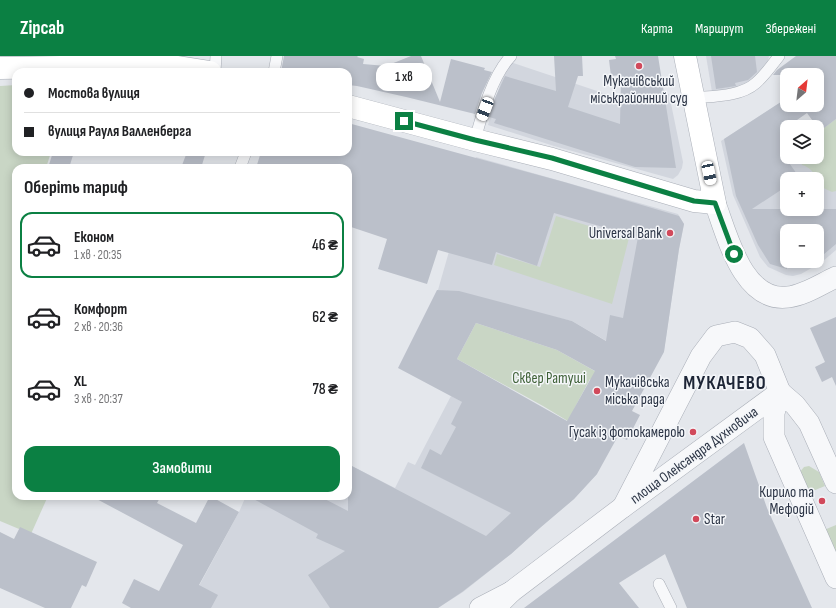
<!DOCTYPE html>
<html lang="uk">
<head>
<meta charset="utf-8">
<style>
	body { margin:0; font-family:"Sofia Sans Condensed",sans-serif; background:#f2f2f2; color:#202124; height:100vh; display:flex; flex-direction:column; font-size:15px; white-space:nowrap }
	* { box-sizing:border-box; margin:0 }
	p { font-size:13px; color:#757577 }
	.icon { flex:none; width:22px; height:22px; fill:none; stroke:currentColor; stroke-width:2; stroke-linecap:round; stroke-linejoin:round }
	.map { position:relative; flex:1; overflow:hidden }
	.details { position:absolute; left:12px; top:108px; width:340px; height:336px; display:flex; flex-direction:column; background:#fff; border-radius:12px; box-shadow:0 2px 10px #0003 }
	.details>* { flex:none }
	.top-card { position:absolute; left:12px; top:12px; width:340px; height:88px; border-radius:12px; box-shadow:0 2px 10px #0003; display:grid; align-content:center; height:88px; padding:0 12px; background:#fff }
	.needle { width:26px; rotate:28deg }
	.fabs { position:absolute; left:780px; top:12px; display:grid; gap:8px }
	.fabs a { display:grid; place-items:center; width:44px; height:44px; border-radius:8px; background:#fff; box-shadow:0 2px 10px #0003; font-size:20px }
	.end { position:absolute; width:18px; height:18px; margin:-9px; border:5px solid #0b8043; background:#fff; box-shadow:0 0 0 2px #fff }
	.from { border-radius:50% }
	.bubble { position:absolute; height:28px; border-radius:12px; background:#fff; box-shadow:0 2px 10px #0003; font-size:13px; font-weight:600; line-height:28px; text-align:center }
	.car { position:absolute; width:12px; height:24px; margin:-12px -6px; border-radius:5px; box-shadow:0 0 3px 1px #0007; background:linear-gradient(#fff 24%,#345 0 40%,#fff 0 76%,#345 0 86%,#fff 0) }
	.top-card b { display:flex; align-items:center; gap:14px; height:38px; font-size:15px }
	.top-card b+b { border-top:1px solid #e0e0e0 }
	.top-card i { width:10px; height:10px; background:#202124 }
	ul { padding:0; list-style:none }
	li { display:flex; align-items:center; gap:12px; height:66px; margin:0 8px 6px; padding:0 4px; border:2px solid transparent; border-radius:12px }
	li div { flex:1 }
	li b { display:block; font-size:15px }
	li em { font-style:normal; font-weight:600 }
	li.current { border-color:#0b8043 }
	li>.icon { width:36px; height:36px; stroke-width:1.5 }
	h2 { padding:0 12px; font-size:18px; line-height:48px }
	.button { display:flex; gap:8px; margin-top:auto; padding:8px 12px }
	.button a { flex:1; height:46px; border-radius:12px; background:#0b8043; color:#fff; font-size:16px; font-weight:600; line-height:46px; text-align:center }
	header { display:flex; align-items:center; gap:24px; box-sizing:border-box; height:56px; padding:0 20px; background:#0b8043; color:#fff }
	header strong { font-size:19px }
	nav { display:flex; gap:22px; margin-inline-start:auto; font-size:14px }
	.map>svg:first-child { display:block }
	.built { fill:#d2d6de; fill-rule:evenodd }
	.green { fill:#c9d6c5 }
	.building { fill:#bbc0ca; fill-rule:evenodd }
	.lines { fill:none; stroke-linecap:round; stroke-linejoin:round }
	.lane-casing { stroke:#a9aeb7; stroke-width:12 }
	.street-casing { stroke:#a9aeb7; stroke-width:22 }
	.secondary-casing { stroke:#a9aeb7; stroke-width:23 }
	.lane { stroke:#f7f8fa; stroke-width:11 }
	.street { stroke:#f7f8fa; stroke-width:21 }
	.secondary { stroke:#fff; stroke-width:22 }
	.route { stroke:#0b8043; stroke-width:5 }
	.poi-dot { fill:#d1495b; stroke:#f4f6f9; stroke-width:1.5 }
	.labels { text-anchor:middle; stroke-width:3; stroke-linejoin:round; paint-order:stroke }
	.poi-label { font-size:15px; fill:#2b3445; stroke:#f4f6f9; text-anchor:end }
	.park-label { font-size:15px; fill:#3f6138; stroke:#f4f6f9 }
	.street-label { font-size:15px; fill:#2b3445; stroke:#f4f6f9 }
	.district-label { font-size:19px; font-weight:bold; letter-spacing:1px; fill:#1d2536; stroke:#f4f6f9 }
</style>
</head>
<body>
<header>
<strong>Zipcab</strong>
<nav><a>Карта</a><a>Маршрут</a><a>Збережені</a></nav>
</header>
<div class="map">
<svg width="836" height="552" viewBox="0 0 836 552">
	<rect width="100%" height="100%" fill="#e4e7ec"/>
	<!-- built -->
	<g class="built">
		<path d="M706 0H769L767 10 755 26 739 32 712 36Z"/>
		<path d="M507 5 621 43 669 38 683 106 682 112 678 119 673 123 554 90 488 69Z"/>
		<path d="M778 48 793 71H787V101H817V76L836 63V194L822 206 801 218 793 220 786 219 768 211 760 201 733 139 721 85ZM787 123H817V153H787ZM787 175H817V205H787Z"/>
		<path d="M476 101 678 158 684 168 679 193 664 295 625 275 617 291 572 265 438 234Z"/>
		<path d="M451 340 597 418 574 443 541 471 511 498 463 536 438 552H211L199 530 239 456 246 440 252 442 253 440H348V408L395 432 408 406 415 409Z"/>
	</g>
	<!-- green -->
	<g class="green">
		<path d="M16 29V96H51L46 112H16V440H48L31 478 0 465V30Z"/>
		<path d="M836 63V135L832 136 817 129V123H815C814 115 809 111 802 109L800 101H817V75H820Z"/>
		<path d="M556 160 629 182 612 248 494 209 497 198 540 211Z"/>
		<path d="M476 267 557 294 609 323 604 332 590 323 574 353 588 361 581 373 543 350 457 303Z"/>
		<path d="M809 410 819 416 825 430 808 437 799 417 804 411Z"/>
		<path d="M836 469V500L824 474Z"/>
	</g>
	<!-- building -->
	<g class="building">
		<path d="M284 0H358L357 1 364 3 363 8 386 10 411 0H421L440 46 451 3 485 12 484 14 492 16 482 37 475 58 406 41 357 30 348 29V16H281Z"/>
		<path d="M554 0H582L583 20H578L568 51 620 68 621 19 611 20 609 4 616 3 615 0H658L676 112 635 111 494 67 496 63 489 61 495 42 505 20 556 35Z"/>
		<path d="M711 0H755L757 16 748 24 735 27 736 30 716 33Z"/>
		<path d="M796 0H836V63L820 75 807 57 787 71V99L784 101H785L799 121 797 123H787V130L752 153H836V188L817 204V175H787V213L770 208 758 189 736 140 724 83 787 42V49H817V19H773L777 14Z"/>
		<path d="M348 67 564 126 679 160 684 168 679 193 664 296 632 355 640 359 627 384 618 380 597 418 574 443 541 471 511 498 462 536 438 552H330L308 519 345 495 316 482 318 478 248 440H319L348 455V408L486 480 511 457 421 412 430 393 441 399 456 371 451 368 462 346 398 312 437 234 459 235 572 265 606 285 610 259 623 262 638 181 554 157 537 210 496 196 492 209 438 194 427 228 378 213 387 183 351 171 352 166 348 165V112H256L261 96H348ZM476 267 557 294 595 315 567 365 457 303Z"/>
		<path d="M53 96H74L69 112H48Z"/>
		<path d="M187 96H206L201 112H181Z"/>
		<path d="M836 261V330L832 321 822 326 815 311 825 306 810 272Z"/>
		<path d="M744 387 767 452 812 552H687L665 498 619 527 639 552H524Z"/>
		<path d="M91 440H161L157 447 196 467 210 440 239 456 199 529 218 539 211 552H131L122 547 134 523 159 535 183 489Z"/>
		<path d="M20 471 97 506 86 531 82 529 71 552H45L0 532V476L14 483Z"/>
	</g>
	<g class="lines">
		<defs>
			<g id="lane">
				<path d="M215 16 216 0"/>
				<path d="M274 16 277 0"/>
				<path d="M693 42C713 40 740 41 756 27 765 19 772 9 779 0"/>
				<path d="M475 84C482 58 492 20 511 0"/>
				<path d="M240 112 246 96"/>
				<path d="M659 528 671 552"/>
			</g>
			<g id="street">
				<path d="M715 147C727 179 743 247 788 241 805 239 821 228 836 221"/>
				<path d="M735 276 750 282 765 299 780 336 623 451 701 300 716 280Z"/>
				<path d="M836 427 809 367 795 349 780 336 774 357V381L836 522"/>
				<path d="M511 536 623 451"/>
				<path d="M480 552 511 536 495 552"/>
			</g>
			<g id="secondary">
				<path d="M0 12 122 10 178 11 210 16"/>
				<path d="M348 50 475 84 552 103 694 145 715 147 685 0"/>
			</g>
		</defs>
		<!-- lane casing -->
		<use href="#lane" class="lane-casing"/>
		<!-- street casing -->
		<use href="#street" class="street-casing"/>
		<!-- secondary casing -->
		<use href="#secondary" class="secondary-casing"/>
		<!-- lane -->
		<use href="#lane" class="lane"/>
		<!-- street -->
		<use href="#street" class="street"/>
		<!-- secondary -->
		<use href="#secondary" class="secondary"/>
	</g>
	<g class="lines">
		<!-- route -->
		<path class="route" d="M404 65 475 84 552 102 694 145 715 147 734 198"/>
	</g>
	<!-- markers -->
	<g class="poi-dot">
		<circle cx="639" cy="10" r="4"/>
		<circle cx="670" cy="177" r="4"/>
		<circle cx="597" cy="335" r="4"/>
		<circle cx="693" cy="376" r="4"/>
		<circle cx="822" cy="445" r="4"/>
		<circle cx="696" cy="463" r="4"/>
	</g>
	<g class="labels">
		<!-- poi labels -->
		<g class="poi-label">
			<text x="639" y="30" text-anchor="middle">Мукачівський<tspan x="639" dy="17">міськрайонний суд</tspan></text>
			<text x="662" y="182">Universal Bank</text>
			<text x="605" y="331" text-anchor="start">Мукачівська<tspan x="605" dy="17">міська рада</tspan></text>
			<text x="685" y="381">Гусак із фотокамерою</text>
			<text x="814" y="441">Кирило та<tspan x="814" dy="17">Мефодій</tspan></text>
			<text x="704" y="468" text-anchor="start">Star</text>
		</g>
		<!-- park labels -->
		<g class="park-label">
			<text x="549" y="327">Сквер Ратуші</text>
		</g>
		<!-- street labels -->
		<g class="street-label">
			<text transform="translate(694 399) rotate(-36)" y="5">площа Олександра Духновича</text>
		</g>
		<!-- district labels -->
		<g class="district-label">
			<text x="725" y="333">МУКАЧЕВО</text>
		</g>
	</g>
</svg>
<div class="fabs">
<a><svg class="needle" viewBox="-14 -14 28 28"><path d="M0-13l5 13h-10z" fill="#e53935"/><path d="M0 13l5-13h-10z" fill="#757577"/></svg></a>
<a><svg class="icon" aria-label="layers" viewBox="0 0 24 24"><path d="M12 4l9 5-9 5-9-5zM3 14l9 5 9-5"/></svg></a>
<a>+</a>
<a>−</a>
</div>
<i class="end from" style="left:734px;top:198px"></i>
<i class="end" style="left:404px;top:65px"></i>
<div class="bubble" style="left:376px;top:7px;width:56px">1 хв</div>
<i class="car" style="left:485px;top:53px;rotate:201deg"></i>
<i class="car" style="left:709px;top:117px;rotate:168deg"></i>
<div class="top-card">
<b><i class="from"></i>Мостова вулиця</b>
<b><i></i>вулиця Рауля Валленберга</b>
</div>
<section class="details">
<h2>Оберіть тариф</h2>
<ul>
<li class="current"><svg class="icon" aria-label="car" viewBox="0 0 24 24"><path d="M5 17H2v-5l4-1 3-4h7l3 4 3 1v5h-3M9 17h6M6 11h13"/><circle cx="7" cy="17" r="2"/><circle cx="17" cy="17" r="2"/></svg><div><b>Економ</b><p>1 хв · 20:35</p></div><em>46 ₴</em></li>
<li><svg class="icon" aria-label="car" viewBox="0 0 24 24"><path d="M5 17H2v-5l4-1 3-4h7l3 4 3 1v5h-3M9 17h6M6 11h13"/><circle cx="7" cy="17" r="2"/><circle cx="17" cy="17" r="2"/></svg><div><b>Комфорт</b><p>2 хв · 20:36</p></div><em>62 ₴</em></li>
<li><svg class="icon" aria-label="car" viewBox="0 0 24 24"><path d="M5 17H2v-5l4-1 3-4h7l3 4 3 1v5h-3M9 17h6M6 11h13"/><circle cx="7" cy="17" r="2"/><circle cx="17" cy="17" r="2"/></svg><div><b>XL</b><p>3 хв · 20:37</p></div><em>78 ₴</em></li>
</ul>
<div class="button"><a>Замовити</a></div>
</section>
</div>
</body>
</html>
